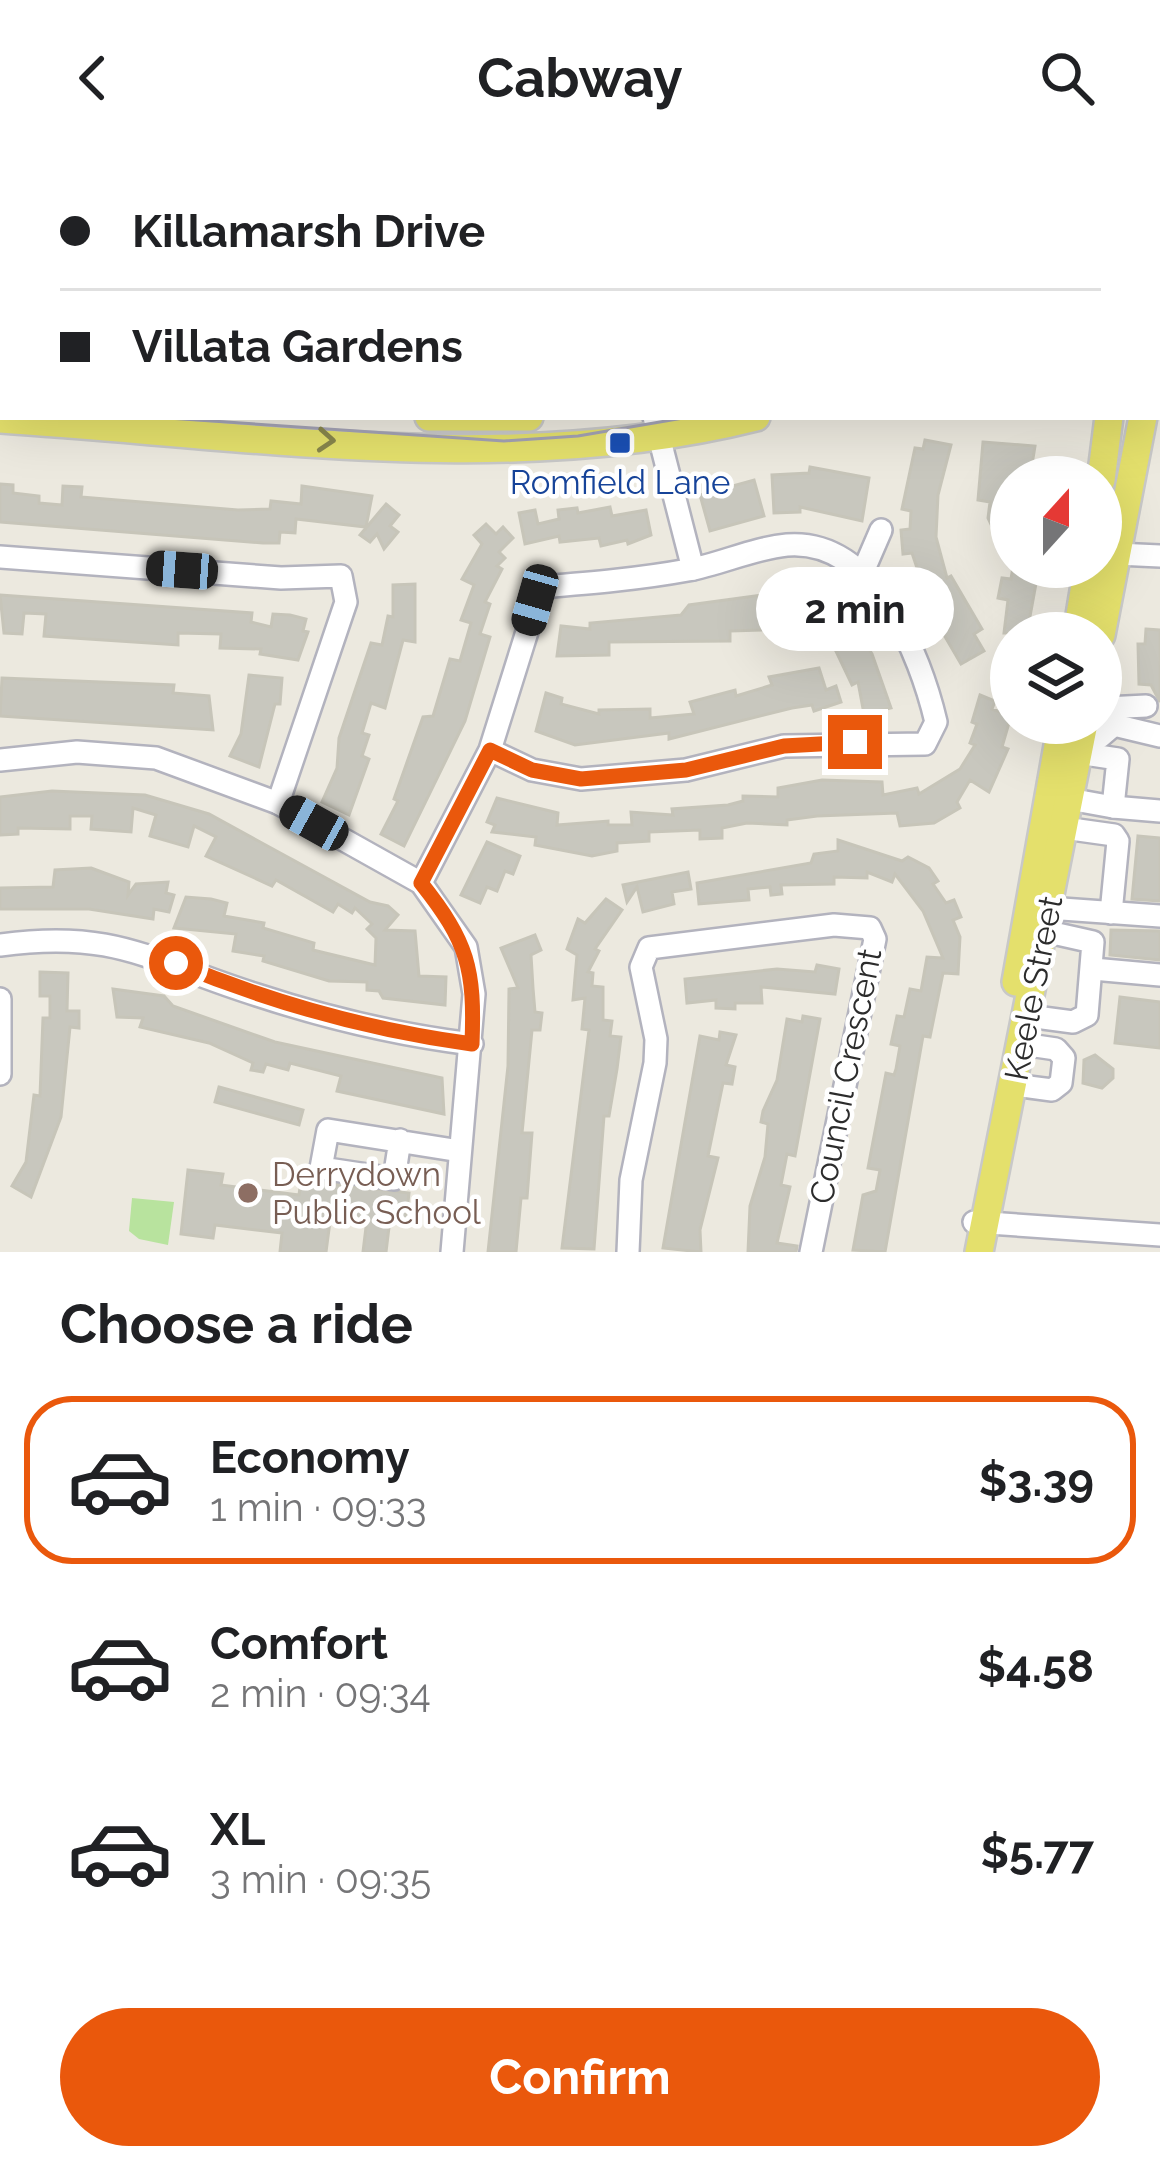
<!DOCTYPE html>
<html lang="en">
<head>
<meta charset="utf-8">
<style>
	body { margin:0; font-family:Raleway,sans-serif; background:#f2f2f2; color:#202124; height:100vh; display:flex; flex-direction:column; font-size:45px; white-space:nowrap }
	* { box-sizing:border-box; margin:0 }
	p { font-size:39px; color:#757577 }
	.icon { flex:none; width:66px; height:66px; fill:none; stroke:currentColor; stroke-width:2; stroke-linecap:round; stroke-linejoin:round }
	.map { position:relative; height:1096px; overflow:hidden }
	.panel { display:flex; flex-direction:column; background:#fff; flex:1 }
	.panel>* { flex:none }
	.guide { position:absolute; left:0px; top:0px; width:1161px; height:264px; box-shadow:0 12px 48px #0002; display:grid; align-content:center; height:264px; padding:0 60px; background:#fff }
	.needle { width:78px; rotate:21deg }
	.fabs { position:absolute; left:990px; top:300px; display:grid; gap:24px }
	.fabs a { display:grid; place-items:center; width:132px; height:132px; border-radius:50%; background:#fff; box-shadow:0 12px 48px #0002; font-size:60px }
	.end { position:absolute; width:54px; height:54px; margin:-27px; border:15px solid #ea580c; background:#fff; box-shadow:0 0 0 6px #fff }
	.from { border-radius:50% }
	.bubble { position:absolute; height:84px; border-radius:42px; background:#fff; box-shadow:0 12px 48px #0002; font-size:39px; font-weight:700; line-height:84px; text-align:center }
	.car { position:absolute; width:36px; height:72px; margin:-36px -18px; border-radius:15px; box-shadow:0 0 9px 3px #0007; background:linear-gradient(#222 24%,#8ab4d8 0 40%,#222 0 76%,#8ab4d8 0 86%,#222 0) }
	.guide b { display:flex; align-items:center; gap:42px; height:114px; font-size:45px }
	.guide b+b { border-top:3px solid #e0e0e0 }
	.guide i { width:30px; height:30px; background:#202124 }
	ul { padding:0; list-style:none }
	li { display:flex; align-items:center; gap:36px; height:168px; margin:0 24px 18px; padding:0 36px; border:6px solid transparent; border-radius:48px }
	li div { flex:1 }
	li b { display:block; font-size:45px }
	li em { font-style:normal; font-weight:700 }
	li.current { border-color:#ea580c }
	li>.icon { width:108px; height:108px; stroke-width:1.5 }
	h2 { padding:0 60px; font-size:54px; line-height:144px }
	.primary-button { display:flex; gap:24px; margin-top:auto; padding:24px 60px }
	.primary-button a { flex:1; height:138px; border-radius:72px; background:#ea580c; color:#fff; font-size:48px; font-weight:700; line-height:138px; text-align:center }
	header { display:flex; justify-content:space-between; align-items:center; height:156px; padding:0 60px; background:#fff; font-size:54px; font-weight:700 }
	.map>svg:first-child { display:block }
	.pitch { fill:#b8e39e }
	.building { fill:#c8c7be; stroke:#c7c5b9; stroke-width:3 }
	.lines { fill:none; stroke-linecap:round; stroke-linejoin:round }
	.minor-casing { stroke:#b3b3be; stroke-width:26 }
	.major-casing { stroke:#c8c8c8; stroke-width:32 }
	.minor { stroke:#fff; stroke-width:21 }
	.major { stroke:#e4e06c; stroke-width:27 }
	.tram { stroke:#a3a2b4; stroke-width:3 }
	.oneway { stroke:#88864c }
	.route { stroke:#ea580c; stroke-width:15 }
	.transit-dot { fill:#1a4fb4; stroke:#fff; stroke-width:4.5 }
	.education-dot { fill:#8d6e63; stroke:#fff; stroke-width:4.5 }
	.labels { text-anchor:middle; stroke-width:9; stroke-linejoin:round; paint-order:stroke }
	.transit-label { font-size:33px; fill:#164399; stroke:#fff }
	.street-label { font-size:33px; fill:#2c2c2c; stroke:#fff }
	.education-label { font-size:33px; fill:#785e54; stroke:#fff; text-anchor:start }
</style>
</head>
<body>
<header><svg class="icon" aria-label="back" viewBox="0 0 24 24"><path d="M15 5l-7 7 7 7"/></svg>Cabway<svg class="icon" aria-label="search" viewBox="0 0 24 24"><circle cx="10" cy="10" r="6"/><path d="M15 15l6 6"/></svg></header>
<div class="map">
<svg width="1160" height="1096" viewBox="0 0 1160 1096">
	<rect width="100%" height="100%" fill="#ece9df"/>
	<!-- pitch -->
	<path class="pitch" d="M132 1042 174 1046 168 1089 139 1083 129 1075Z"/>
	<!-- building -->
	<g class="building">
		<path d="M925 284 951 289 938 339 936 381 947 422 951 420 982 473 974 478 984 495 961 508 909 419 918 415 912 397 903 398 901 374 910 373 911 355 902 353 915 292 923 293Z"/>
		<path d="M983 286 1035 290 1030 321H1011V380L995 377 988 362 990 346 978 344Z"/>
		<path d="M810 311 869 322 862 365 800 351V356L774 357 772 319 809 317Z"/>
		<path d="M754 324 764 360 710 375 700 339Z"/>
		<path d="M0 328 13 329V337L39 340V347L62 349 63 330 82 331 81 341 238 354 270 353 271 345 301 348 302 330 372 340 366 371 296 363 295 377 280 376 279 387H263L0 366Z"/>
		<path d="M386 348 399 359 390 370 398 376 384 393 377 378 370 386 360 379Z"/>
		<path d="M610 351 612 360 646 354 651 379 628 388 627 384 601 390 599 382 560 386 559 380 525 388 519 357 535 354 538 368 559 363 558 354 577 352 578 357Z"/>
		<path d="M486 368 496 378 503 371 513 382 499 396 505 402 497 410 502 413 485 446 490 448 480 478 490 481 465 565 404 690 381 678 398 645 394 643 423 561 433 560 450 503 460 505 471 467 461 464 474 429 462 423 482 388 474 379Z"/>
		<path d="M1013 411H1039L1027 477H1004L1008 444 998 442 1002 422 1011 423Z"/>
		<path d="M415 428V486L403 484 385 552 371 547 362 577 369 579 362 600 369 603 349 659 322 646 337 612 339 582 371 487 382 489 388 460 393 461V429Z"/>
		<path d="M778 428 805 432 796 464 763 459 761 474 730 475V485L609 486V499L557 500 561 470 590 473V467L681 459 689 449 777 437Z"/>
		<path d="M818 438 828 449 834 444 842 452 872 498 891 552 864 558 858 526 852 529 834 491 840 487 826 466 822 470 804 451Z"/>
		<path d="M0 439 252 457 251 466 271 471 273 458 290 459 306 463 303 475 308 476 298 504 260 498 261 493 220 492 221 478 178 477V489L44 480 46 458 24 457 22 478 4 477Z"/>
		<path d="M1146 473 1160 474V546L1151 529 1139 528 1138 488H1145Z"/>
		<path d="M819 512 826 534 836 530 841 546 814 555 812 549 792 552 669 583V577L575 589 536 575 546 537 562 542 561 548 599 558V554L650 553V562L694 558 690 546 735 534 736 540 772 529 769 521Z"/>
		<path d="M249 519 282 522 280 548H275L259 611 230 600 241 578Z"/>
		<path d="M2 522 174 529 173 537 209 540 213 574 0 560Z"/>
		<path d="M980 539 995 545 992 553 1011 560 1002 591 1008 593 989 636 970 624 957 646 960 652 934 667 900 670 897 657 817 660 787 664V669L747 667 722 672V682L700 683V674L649 676V685L617 687V695L592 700 535 689 536 681 492 676 495 669 487 666 497 642 558 657 557 669 608 665V669H632L631 656 673 659 672 653 728 649 743 645V640L778 641V632L822 624 882 626 883 639 917 632 919 638 960 613 975 589 970 587 977 568 972 566Z"/>
		<path d="M52 635 145 639 209 658 370 746 388 750 398 759 385 774 415 775 419 820 446 821 445 849 383 842 379 835 367 834V826L329 825 263 805 264 800 233 795 236 778 174 772 186 741 211 743 227 747 224 760 264 767 263 772 314 787 313 794 375 809 376 782 367 773 372 768 355 752 352 757 338 748 333 756 276 724 272 730 206 700 216 681 194 670 188 691 150 680 156 659 133 652 131 676 91 673 92 660H70V673L18 672V678L0 679V641Z"/>
		<path d="M1138 680 1160 682V745L1132 743Z"/>
		<path d="M838 684 902 705 908 701 929 712 938 725 933 728 946 747 954 744 961 761 953 764 960 781 958 818 943 817 930 881 923 880 885 1096 853 1094 863 1039 876 1035 880 1014 868 1012 886 917 894 919 896 913 900 890 891 888 897 860 904 861 910 833 921 835 927 801 943 802 923 755 895 718 892 726 867 716V722L834 721V728L781 729 782 738 771 739 770 731 748 733 749 744 699 748 697 727 811 707 814 698 838 695Z"/>
		<path d="M487 686 520 700 513 718 505 715 497 735 487 731 480 747 461 739Z"/>
		<path d="M91 712 129 726 128 739 136 728 168 726 166 737 174 739 169 756 154 753 153 763 89 753H0V732L53 731 55 714Z"/>
		<path d="M688 716 691 733 672 736 674 748 643 756 637 731 627 746 623 729Z"/>
		<path d="M606 743 622 754 595 793 599 795 588 816 593 817 592 830 603 831V864L612 865 610 880 621 881 617 913 609 960H604L594 1093 562 1092 589 874 582 873 585 842 573 844 577 799 567 793 578 763 585 767Z"/>
		<path d="M1111 774 1160 775V804L1110 799Z"/>
		<path d="M535 779 541 794 531 799 533 832 535 856 542 857 540 874H532L522 977H532L527 1042H521L516 1096H488L508 910 509 833 518 832 501 792Z"/>
		<path d="M817 809 839 813 835 838 761 831 762 847H735V853L716 852V844L687 847 685 823 777 813 815 816Z"/>
		<path d="M40 816 68 817 67 855H79V872L70 871 61 961 31 1041 12 1030 26 1006 34 939 40 940 43 862H50V840H40Z"/>
		<path d="M113 833 164 840 173 850 275 886 442 922 444 958 337 935 341 920 290 907 288 914 266 908 263 916 251 914 253 907 209 887 140 871 143 862 117 861Z"/>
		<path d="M1120 841 1160 846V892L1115 887Z"/>
		<path d="M803 860 820 863 795 1000 787 998 781 1029 790 1031 777 1087 797 1090 796 1096H748L750 1050 765 1001 768 968 761 966 763 955 777 924 787 863 802 866Z"/>
		<path d="M720 876 736 879 726 909 735 911 732 928 723 927 708 1000 718 1002 700 1074 701 1096 663 1092 700 880 719 884Z"/>
		<path d="M1095 899 1113 913V922L1102 932 1083 927 1084 904Z"/>
		<path d="M219 931 303 954 299 969 215 946Z"/>
		<path d="M188 1014 223 1018 221 1029 299 1039 301 1024 409 1037 406 1065 390 1063 386 1096H363L367 1063 331 1058 326 1096H280L282 1077 215 1069 213 1082 181 1078Z"/>
	</g>
	<g class="lines">
		<defs>
			<g id="minor">
				<path d="M1028 3V0"/>
				<path d="M1095 3V0"/>
				<path d="M654 261 693 413"/>
				<path d="M1117 398 1160 400"/>
				<path d="M0 401 281 422 341 420 346 446 278 647"/>
				<path d="M862 418 881 374"/>
				<path d="M1106 552 1146 550"/>
				<path d="M1114 569 1160 580"/>
				<path d="M1082 579 1100 581 1114 569 1101 551"/>
				<path d="M0 604 77 596 156 602 278 647 421 727 466 791 474 838 452 1096"/>
				<path d="M1069 643 1113 651 1118 603 1078 597"/>
				<path d="M1113 651 1160 655"/>
				<path d="M1064 672 1114 679 1118 685 1111 757"/>
				<path d="M421 727 490 594 541 431C590 427 639 423 688 414 721 408 754 392 787 389 874 382 920 498 936 566L925 588 784 590 686 614 581 623 532 614 490 594"/>
				<path d="M1048 752 1160 760"/>
				<path d="M0 789C118 773 151 806 257 839 327 862 399 879 472 888"/>
				<path d="M1093 813 1160 819"/>
				<path d="M0 843V918"/>
				<path d="M1028 860 1073 866 1087 859 1093 786 1044 775"/>
				<path d="M1014 929 1052 934 1061 927 1064 902 1056 893 1022 888"/>
				<path d="M400 984 394 1023 321 1012 328 974 460 995"/>
				<path d="M974 1066 1160 1079"/>
				<path d="M628 1096 631 1024 655 907 656 883 641 811 649 792 834 769 870 772 875 783 811 1096"/>
			</g>
			<g id="major">
				<path d="M1149 3 1150 0"/>
				<path d="M1158 177 1160 166"/>
				<path d="M1158 215H1160"/>
				<path d="M0 230H3"/>
				<path d="M429 261H529"/>
				<path d="M0 263C247 279 514 322 756 261"/>
				<path d="M1101 324 1109 261"/>
				<path d="M1077 477 1088 411"/>
				<path d="M1101 479 1143 261"/>
				<path d="M1016 826 1062 567"/>
				<path d="M979 1096 1084 567"/>
			</g>
		</defs>
		<!-- minor casing -->
		<use href="#minor" class="minor-casing"/>
		<!-- major casing -->
		<use href="#major" class="major-casing"/>
		<!-- minor -->
		<use href="#minor" class="minor"/>
		<!-- major -->
		<use href="#major" class="major"/>
		<!-- tram -->
		<g class="tram">
			<path d="M0 242 3 243"/>
			<path d="M153 261 504 285 578 280 689 261"/>
		</g>
	</g>
	<!-- one-way arrows -->
	<defs><path id="oneway-chevron" d="M-2-3.5L2.5 0L-2 3.5" fill="none" stroke-width="1.6" stroke-linecap="round" stroke-linejoin="round" transform="scale(3)"/></defs>
	<use class="oneway" href="#oneway-chevron" transform="translate(326 284) rotate(4)"/>
	<g class="lines">
		<!-- route -->
		<path class="route" d="M176 807C272 847 369 874 472 888 475 813 468 786 421 727L490 594 532 614 581 623 686 614 784 590 855 586"/>
	</g>
	<!-- markers -->
	<rect class="transit-dot" x="608" y="275" width="24" height="24" rx="6"/>
	<circle class="education-dot" cx="248" cy="1037" r="12"/>
	<g class="labels">
		<!-- transit labels -->
		<g class="transit-label">
			<text x="620" y="338">Romfield Lane</text>
		</g>
		<!-- street labels -->
		<g class="street-label">
			<text transform="translate(1033 832) rotate(-79)" y="12">Keele Street</text>
			<text transform="translate(845 920) rotate(-79)" y="12">Council Crescent</text>
		</g>
		<!-- education labels -->
		<g class="education-label">
			<text x="272" y="1030">Derrydown<tspan x="272" dy="38">Public School</tspan></text>
		</g>
	</g>
</svg>
<div class="fabs">
<a><svg class="needle" viewBox="-14 -14 28 28"><path d="M0-13l5 13h-10z" fill="#e53935"/><path d="M0 13l5-13h-10z" fill="#757577"/></svg></a>
<a><svg class="icon" aria-label="layers" viewBox="0 0 24 24"><path d="M12 4l9 5-9 5-9-5zM3 14l9 5 9-5"/></svg></a>
</div>
<i class="end from" style="left:176px;top:807px"></i>
<i class="end" style="left:855px;top:586px"></i>
<div class="bubble" style="left:756px;top:411px;width:198px">2 min</div>
<i class="car" style="left:182px;top:414px;rotate:274deg"></i>
<i class="car" style="left:535px;top:444px;rotate:196deg"></i>
<i class="car" style="left:314px;top:667px;rotate:299deg"></i>
<div class="guide">
<b><i class="from"></i>Killamarsh Drive</b>
<b><i></i>Villata Gardens</b>
</div>
</div>
<section class="panel">
<h2>Choose a ride</h2>
<ul>
<li class="current"><svg class="icon" aria-label="car" viewBox="0 0 24 24"><path d="M5 17H2v-5l4-1 3-4h7l3 4 3 1v5h-3M9 17h6M6 11h13"/><circle cx="7" cy="17" r="2"/><circle cx="17" cy="17" r="2"/></svg><div><b>Economy</b><p>1 min · 09:33</p></div><em>$3.39</em></li>
<li><svg class="icon" aria-label="car" viewBox="0 0 24 24"><path d="M5 17H2v-5l4-1 3-4h7l3 4 3 1v5h-3M9 17h6M6 11h13"/><circle cx="7" cy="17" r="2"/><circle cx="17" cy="17" r="2"/></svg><div><b>Comfort</b><p>2 min · 09:34</p></div><em>$4.58</em></li>
<li><svg class="icon" aria-label="car" viewBox="0 0 24 24"><path d="M5 17H2v-5l4-1 3-4h7l3 4 3 1v5h-3M9 17h6M6 11h13"/><circle cx="7" cy="17" r="2"/><circle cx="17" cy="17" r="2"/></svg><div><b>XL</b><p>3 min · 09:35</p></div><em>$5.77</em></li>
</ul>
<div class="primary-button"><a>Confirm</a></div>
</section>
</body>
</html>
